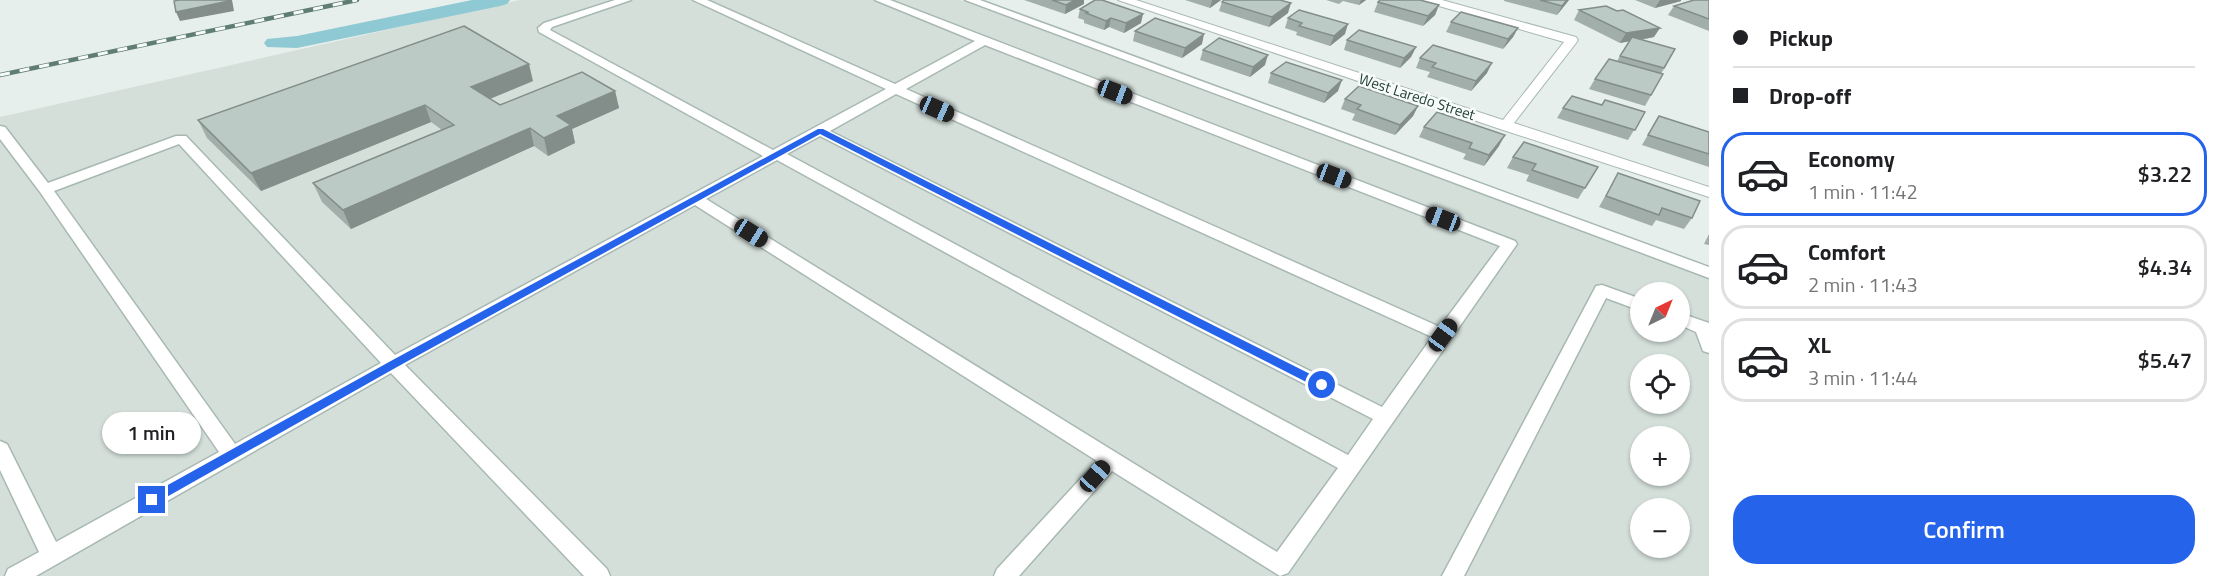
<!DOCTYPE html>
<html lang="en">
<head>
<meta charset="utf-8">
<style>
	body { margin:0; font-family:"Titillium Web",sans-serif; background:#f6f6f6; color:#202124; height:100vh; display:flex; flex-direction:column; font-size:22px; white-space:nowrap }
	* { box-sizing:border-box; margin:0 }
	p { font-size:20px; color:#757577 }
	.icon { flex:none; width:33px; height:33px; fill:none; stroke:currentColor; stroke-width:2; stroke-linecap:round; stroke-linejoin:round }
	.map { position:relative; flex:1; overflow:hidden }
	.side { display:flex; flex-direction:column; background:#fff; width:510px }
	.side>* { flex:none }
	.guide { display:grid; align-content:center; height:132px; padding:0 24px; background:#fff }
	.needle { width:39px; rotate:43deg }
	.buttons { position:absolute; left:1630px; top:282px; display:grid; gap:12px }
	.buttons a { display:grid; place-items:center; width:60px; height:60px; border-radius:50%; background:#fff; box-shadow:0 2px 4px #0004; font-size:30px }
	.end { position:absolute; width:27px; height:27px; margin:-14px; border:8px solid #2563eb; background:#fff; box-shadow:0 0 0 3px #fff }
	.from { border-radius:50% }
	.bubble { position:absolute; height:42px; border-radius:21px; background:#fff; box-shadow:0 2px 4px #0004; font-size:20px; font-weight:600; line-height:42px; text-align:center }
	.car { position:absolute; width:18px; height:36px; margin:-18px -9px; border-radius:8px; box-shadow:0 0 4px 2px #0007; background:linear-gradient(#222 24%,#8ab4d8 0 40%,#222 0 76%,#8ab4d8 0 86%,#222 0) }
	.guide b { display:flex; align-items:center; gap:21px; height:57px; font-size:22px }
	.guide b+b { border-top:2px solid #e0e0e0 }
	.guide i { width:15px; height:15px; background:#202124 }
	ul { padding:0; list-style:none }
	li { display:flex; align-items:center; gap:18px; height:84px; margin:0 12px 9px; padding:0 12px; border:3px solid #e0e0e0; border-radius:24px }
	li div { flex:1 }
	li b { display:block; font-size:22px }
	li em { font-style:normal; font-weight:600 }
	li.selected { border-color:#2563eb }
	li>.icon { width:54px; height:54px; stroke-width:1.5 }
	.button { display:flex; gap:12px; margin-top:auto; padding:12px 24px }
	.button a { flex:1; height:69px; border-radius:24px; background:#2563eb; color:#fff; font-size:24px; font-weight:600; line-height:69px; text-align:center }
	main { display:flex; flex:1; min-height:0 }
	.map>svg:first-child { display:block }
	.built { fill:#d4dfda; fill-rule:evenodd }
	.lines { fill:none; stroke-linecap:round; stroke-linejoin:round }
	.canal { fill:#8ec9d4; fill-rule:evenodd }
	.lane-casing { stroke:#a8b8b2; stroke-width:3 }
	.street-casing { stroke:#a8b8b2; stroke-width:2 }
	.lane { fill:#fff; fill-rule:evenodd }
	.street { fill:#fff; fill-rule:evenodd }
	.rail-casing { stroke:#5f7d75; stroke-width:4.5 }
	.rail { stroke:#f7fbf9; stroke-width:3; stroke-dasharray:10; stroke-linecap:butt }
	.wall { fill:#a1aea9 }
	.shaded-wall { fill:#838d89 }
	.building { fill:#bbcac4; stroke:#838d89; stroke-width:1.5 }
	.route { fill:#2563eb }
	.labels { text-anchor:middle; stroke-width:5; stroke-linejoin:round; paint-order:stroke }
	.far-street-label { font-size:15px; fill:#24423a; stroke:#f7fbf9 }
</style>
</head>
<body>
<main>
<div class="map">
<svg width="1709" height="576" viewBox="0 0 1709 576">
	<rect width="100%" height="100%" fill="#e6efeb"/>
	<!-- built -->
	<path class="built" d="M520 0H960L1709 278V576H0V117ZM1641 292H1680V332H1641ZM1641 364H1680V404H1641ZM1641 436H1680V476H1641ZM1641 508H1680V548H1641Z"/>
	<g class="lines">
		<!-- canal -->
		<path class="canal" d="M472 0H510L507 4 500 6 297 48 267 47 264 43 267 39 297 36Z"/>
		<defs>
			<g id="lane">
				<path d="M615 0H631L552 27 550 30 773 150 886 89 693 0H707L895 84 975 41 875 0H890L1515 241 1517 244 1288 573 1280 576 1112 471 1019 576H994L997 569 1097 461 695 205 405 365 607 569 610 576H584L391 373 36 576H5L8 569 39 552 0 470V441L7 444 56 542 219 452 40 192 0 139V126L5 127 48 183 176 136H186L395 355 763 156 539 32 538 28 544 23ZM985 45 1500 246 1440 327 906 89ZM896 94 1432 337 1382 407 830 131ZM820 136 1373 419 1348 455 787 154ZM179 144 381 363 235 444 54 191ZM777 160 1338 468 1277 552 706 199Z"/>
				<path d="M965 0H980L1709 267V278Z"/>
				<path d="M1602 285 1641 299V311L1606 298 1464 576H1442L1594 290 1596 286Z"/>
				<path d="M1680 313 1709 323V353L1703 351 1696 332 1680 325Z"/>
			</g>
			<path id="street" d="M1118 0H1136L1503 120 1564 42 1425 2 1423 0H1442L1576 37 1578 40 1576 43 1514 123 1709 187V197L1500 129Z"/>
		</defs>
		<!-- lane casing -->
		<use href="#lane" class="lane-casing"/>
		<!-- street casing -->
		<use href="#street" class="street-casing"/>
		<!-- lane -->
		<use href="#lane" class="lane"/>
		<!-- street -->
		<use href="#street" class="street"/>
		<defs>
			<path id="rail" d="M0 75 357 0"/>
		</defs>
		<!-- rail casing -->
		<use href="#rail" class="rail-casing"/>
		<!-- rail -->
		<use href="#rail" class="rail"/>
	</g>
	<!-- wall -->
	<g class="wall">
		<path d="M1024 0H1084V4L1065 14Z"/>
		<path d="M1185 0H1221L1210 8Z"/>
		<path d="M1326 0H1366L1359 5 1343 1 1339 4Z"/>
		<path d="M1504 0H1569L1557 15 1504 1Z"/>
		<path d="M1635 0H1681V1L1655 8Z"/>
		<path d="M1709 0V31L1668 15 1674 6Z"/>
		<path d="M1222 2 1288 13 1269 27 1219 11Z"/>
		<path d="M1378 2 1439 5 1435 15 1423 26 1374 12Z"/>
		<path d="M1080 9 1141 23 1124 33 1109 27 1104 30 1084 23V20L1078 18Z"/>
		<path d="M1579 10 1654 37 1641 40 1675 49 1661 74H1663L1645 106 1589 89 1595 79 1617 61 1629 41 1620 43 1574 20Z"/>
		<path d="M1288 18 1345 34 1330 46 1296 35 1297 32 1285 28Z"/>
		<path d="M1451 22 1518 28 1513 37 1503 49 1446 32Z"/>
		<path d="M1135 31 1202 44 1182 58 1133 41Z"/>
		<path d="M1347 40 1416 47 1411 57 1400 68 1344 50Z"/>
		<path d="M1203 50 1265 65 1250 77 1200 60Z"/>
		<path d="M1420 58 1487 73 1471 91 1427 77 1430 72 1416 68Z"/>
		<path d="M1271 73 1338 91 1324 103 1268 83Z"/>
		<path d="M533 81 490 99 500 105 615 91 619 108 572 129 575 143 548 156 534 146 351 229 322 202 313 183 442 130 431 122 261 191 207 138 198 120Z"/>
		<path d="M1345 99 1418 106 1413 116 1395 135 1352 120 1355 114 1341 109Z"/>
		<path d="M1602 105 1645 112 1628 140 1557 118 1563 108Z"/>
		<path d="M1659 116 1709 132V167L1642 145Z"/>
		<path d="M1424 127 1499 146 1484 166 1463 159 1466 154 1419 137Z"/>
		<path d="M1513 157 1598 167 1578 199 1526 181 1529 175 1507 168Z"/>
		<path d="M1618 173 1692 218 1684 229 1656 220 1652 226 1599 207Z"/>
		<path d="M1709 234V245L1704 244Z"/>
	</g>
	<!-- shaded-wall -->
	<g class="shaded-wall">
		<path d="M229 0H232L234 11 180 21 176 12Z"/>
		<path d="M1075 0H1084V4L1065 14 1066 5Z"/>
		<path d="M1212 0H1221L1210 8Z"/>
		<path d="M1361 0H1366L1359 5Z"/>
		<path d="M1567 0H1569L1557 15 1562 6Z"/>
		<path d="M1660 0H1681V1L1655 8Z"/>
		<path d="M1291 3 1288 13 1269 27 1272 17Z"/>
		<path d="M1439 5 1435 15 1423 26 1428 16Z"/>
		<path d="M1143 14 1141 23 1124 33 1126 23Z"/>
		<path d="M1111 18 1109 27 1104 30 1106 21Z"/>
		<path d="M1348 24 1345 34 1330 46 1334 36Z"/>
		<path d="M1518 28 1513 37 1503 49 1508 39Z"/>
		<path d="M1660 28 1654 37 1620 43 1626 33Z"/>
		<path d="M1204 34 1202 44 1182 58 1185 48Z"/>
		<path d="M1416 47 1411 57 1400 68 1404 58Z"/>
		<path d="M1268 55 1265 65 1250 77 1253 67Z"/>
		<path d="M1492 63 1487 73 1471 91 1476 81Z"/>
		<path d="M529 64 533 81 477 104 471 87Z"/>
		<path d="M1342 80 1338 91 1324 103 1328 93Z"/>
		<path d="M615 91 619 108 572 129 575 143 548 156 544 138 557 116Z"/>
		<path d="M425 105 431 122 261 191 251 173Z"/>
		<path d="M1418 106 1413 116 1395 135 1400 125Z"/>
		<path d="M530 128 534 146 351 229 343 210Z"/>
		<path d="M1505 135 1499 146 1484 166 1489 155Z"/>
	</g>
	<!-- building -->
	<g class="building">
		<path d="M179 0H229V1L176 12 174 1Z"/>
		<path d="M1052 0H1075L1066 5Z"/>
		<path d="M1095 0H1102L1143 14 1126 23 1111 18 1106 21 1086 13 1088 12 1080 9Z"/>
		<path d="M1224 0H1280L1291 3 1272 17 1222 2Z"/>
		<path d="M1380 0H1420L1439 5 1428 16 1378 2Z"/>
		<path d="M1540 0H1567L1562 6Z"/>
		<path d="M1694 0H1709V19L1674 6Z"/>
		<path d="M1606 6 1617 11 1623 10 1660 28 1626 33 1579 10Z"/>
		<path d="M1299 10 1348 24 1334 36 1299 26 1302 23 1288 18Z"/>
		<path d="M1461 12 1518 28 1508 39 1451 22Z"/>
		<path d="M1155 18 1204 34 1185 48 1135 31Z"/>
		<path d="M464 26 529 64 471 87 500 105 582 72 615 91 557 116 571 125 544 138 530 128 343 210 313 183 454 125 425 105 251 173 198 120Z"/>
		<path d="M1359 30 1416 47 1404 58 1347 40Z"/>
		<path d="M1632 37 1675 49 1664 68 1620 56Z"/>
		<path d="M1219 38 1268 55 1253 67 1203 50Z"/>
		<path d="M1433 45 1492 63 1476 81 1432 67 1436 63 1420 58Z"/>
		<path d="M1609 59 1663 74 1651 95 1595 79Z"/>
		<path d="M1286 62 1342 80 1328 93 1271 73Z"/>
		<path d="M1359 86 1418 106 1400 125 1357 109 1361 105 1345 99Z"/>
		<path d="M1572 96 1602 105 1605 100 1645 112 1635 130 1563 108Z"/>
		<path d="M1437 112 1505 135 1489 155 1469 148 1472 143 1424 127Z"/>
		<path d="M1659 116 1709 132V154L1648 135Z"/>
		<path d="M1524 142 1598 167 1585 188 1532 170 1536 164 1513 157Z"/>
		<path d="M1618 173 1700 201 1692 218 1662 208 1659 215 1606 196Z"/>
	</g>
	<!-- route -->
	<path class="route" d="M818 129H823L1326 382 1328 385 1322 389 1318 388 820 134 397 367 156 503H148V496L389 362Z"/>
	<g class="labels">
		<!-- far-street labels -->
		<g class="far-street-label">
			<text transform="translate(1417 97) rotate(18)" y="5">West Laredo Street</text>
		</g>
	</g>
</svg>
<div class="buttons">
<a><svg class="needle" viewBox="-14 -14 28 28"><path d="M0-13l5 13h-10z" fill="#e53935"/><path d="M0 13l5-13h-10z" fill="#757577"/></svg></a>
<a><svg class="icon" aria-label="locate" viewBox="0 0 24 24"><circle cx="12" cy="12" r="6"/><path d="M12 2v4M12 18v4M2 12h4M18 12h4"/></svg></a>
<a>+</a>
<a>−</a>
</div>
<i class="end from" style="left:1322px;top:385px"></i>
<i class="end" style="left:152px;top:500px"></i>
<div class="bubble" style="left:102px;top:412px;width:99px">1 min</div>
<i class="car" style="left:1115px;top:92px;rotate:111deg"></i>
<i class="car" style="left:937px;top:109px;rotate:114deg"></i>
<i class="car" style="left:1334px;top:176px;rotate:111deg"></i>
<i class="car" style="left:1443px;top:219px;rotate:291deg"></i>
<i class="car" style="left:751px;top:233px;rotate:122deg"></i>
<i class="car" style="left:1443px;top:335px;rotate:36deg"></i>
<i class="car" style="left:1095px;top:476px;rotate:42deg"></i>
</div>
<section class="side">
<div class="guide">
<b><i class="from"></i>Pickup</b>
<b><i></i>Drop-off</b>
</div>
<ul>
<li class="selected"><svg class="icon" aria-label="car" viewBox="0 0 24 24"><path d="M5 17H2v-5l4-1 3-4h7l3 4 3 1v5h-3M9 17h6M6 11h13"/><circle cx="7" cy="17" r="2"/><circle cx="17" cy="17" r="2"/></svg><div><b>Economy</b><p>1 min · 11:42</p></div><em>$3.22</em></li>
<li><svg class="icon" aria-label="car" viewBox="0 0 24 24"><path d="M5 17H2v-5l4-1 3-4h7l3 4 3 1v5h-3M9 17h6M6 11h13"/><circle cx="7" cy="17" r="2"/><circle cx="17" cy="17" r="2"/></svg><div><b>Comfort</b><p>2 min · 11:43</p></div><em>$4.34</em></li>
<li><svg class="icon" aria-label="car" viewBox="0 0 24 24"><path d="M5 17H2v-5l4-1 3-4h7l3 4 3 1v5h-3M9 17h6M6 11h13"/><circle cx="7" cy="17" r="2"/><circle cx="17" cy="17" r="2"/></svg><div><b>XL</b><p>3 min · 11:44</p></div><em>$5.47</em></li>
</ul>
<div class="button"><a>Confirm</a></div>
</section>
</main>
</body>
</html>
